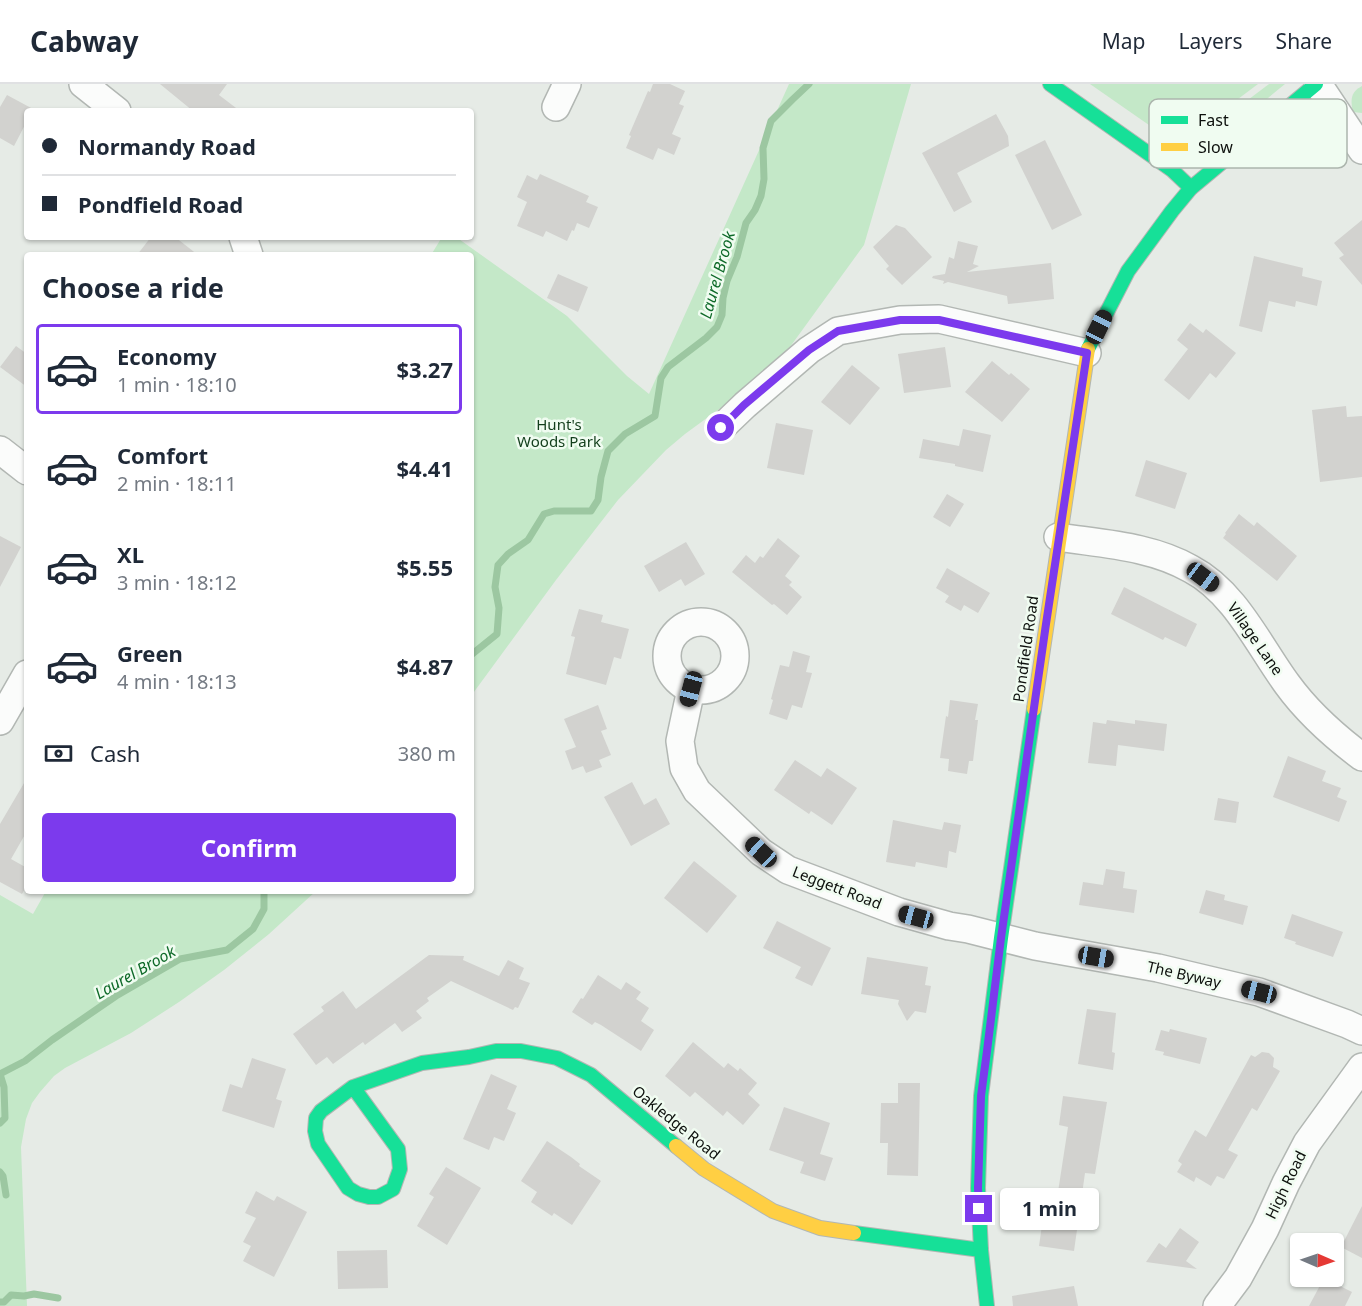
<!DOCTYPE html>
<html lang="en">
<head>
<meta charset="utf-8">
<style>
	body { margin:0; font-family:"Noto Sans",sans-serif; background:#f2f2f3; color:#1f2937; height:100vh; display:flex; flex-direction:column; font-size:22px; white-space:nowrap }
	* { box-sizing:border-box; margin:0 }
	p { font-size:20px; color:#747a83 }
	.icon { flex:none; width:33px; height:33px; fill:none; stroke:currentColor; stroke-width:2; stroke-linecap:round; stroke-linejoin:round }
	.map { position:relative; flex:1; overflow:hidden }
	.side { position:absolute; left:24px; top:168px; width:450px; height:642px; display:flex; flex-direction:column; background:#fff; border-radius:6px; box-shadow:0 2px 4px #0004 }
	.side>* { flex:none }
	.hud { position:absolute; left:24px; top:24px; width:450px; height:132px; border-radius:6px; box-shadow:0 2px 4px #0004; display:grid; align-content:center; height:132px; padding:0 18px; background:#fff }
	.needle { width:39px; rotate:92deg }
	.buttons { position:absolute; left:1290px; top:1149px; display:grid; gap:12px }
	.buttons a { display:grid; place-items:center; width:54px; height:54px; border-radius:6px; background:#fff; box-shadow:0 2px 4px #0004; font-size:30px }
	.end { position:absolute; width:27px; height:27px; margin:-14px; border:8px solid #7c3aed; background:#fff; box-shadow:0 0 0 3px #fff }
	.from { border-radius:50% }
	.bubble { position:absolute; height:42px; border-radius:6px; background:#fff; box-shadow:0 2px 4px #0004; font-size:20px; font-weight:700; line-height:42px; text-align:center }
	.car { position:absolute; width:18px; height:36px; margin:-18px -9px; border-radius:8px; box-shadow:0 0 4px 2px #0007; background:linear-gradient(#222 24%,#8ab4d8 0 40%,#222 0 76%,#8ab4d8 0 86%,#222 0) }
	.hud b { display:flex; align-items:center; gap:21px; height:57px; font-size:22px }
	.hud b+b { border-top:2px solid #e0e1e3 }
	.hud i { width:15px; height:15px; background:#1f2937 }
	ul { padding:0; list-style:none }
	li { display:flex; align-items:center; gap:18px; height:90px; margin:0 12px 9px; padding:0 6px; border:3px solid transparent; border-radius:6px }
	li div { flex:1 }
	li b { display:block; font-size:22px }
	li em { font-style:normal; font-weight:700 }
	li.current { border-color:#7c3aed }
	li>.icon { width:54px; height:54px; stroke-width:1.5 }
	h2 { padding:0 18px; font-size:27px; line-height:72px }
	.pay { display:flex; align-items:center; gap:15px; height:66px; padding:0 18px; font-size:22px }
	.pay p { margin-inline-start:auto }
	.action { display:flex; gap:12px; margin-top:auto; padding:12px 18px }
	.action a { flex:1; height:69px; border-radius:6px; background:#7c3aed; color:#fff; font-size:24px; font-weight:700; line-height:69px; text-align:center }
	header { display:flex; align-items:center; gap:36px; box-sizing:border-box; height:84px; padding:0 30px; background:#fff; border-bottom:2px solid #e0e1e3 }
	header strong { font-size:28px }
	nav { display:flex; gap:33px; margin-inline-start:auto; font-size:21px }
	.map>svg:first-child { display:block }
	.green { fill:#c4e8c8 }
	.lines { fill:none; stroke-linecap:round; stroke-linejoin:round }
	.stream { stroke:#9cc7a1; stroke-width:7 }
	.building { fill:#d2d2cf }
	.street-casing { stroke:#b2b7b3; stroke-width:30 }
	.fast-casing { stroke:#b2b7b3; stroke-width:16 }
	.slow-casing { stroke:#b2b7b3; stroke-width:16 }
	.street { stroke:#fbfcfb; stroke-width:27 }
	.fast { stroke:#16e098; stroke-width:14 }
	.slow { stroke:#ffcf43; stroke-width:14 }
	.route { stroke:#7c3aed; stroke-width:8 }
	.labels { text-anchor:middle; stroke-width:5; stroke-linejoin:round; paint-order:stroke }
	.park-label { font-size:15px; fill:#123e1b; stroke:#f0fcf1 }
	.street-label { font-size:15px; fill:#0d100d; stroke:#f0fcf1 }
	.water-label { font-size:16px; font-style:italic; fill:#0e6a29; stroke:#f0fcf1 }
	.key { fill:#f0fcf1; stroke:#acb5ad; stroke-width:1.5 }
	.key-label { font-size:16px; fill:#0d100d }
</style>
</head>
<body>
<header>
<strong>Cabway</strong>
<nav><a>Map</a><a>Layers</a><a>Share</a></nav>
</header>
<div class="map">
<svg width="1362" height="1222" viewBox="0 0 1362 1222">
	<rect width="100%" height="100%" fill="#e6ebe6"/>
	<!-- green -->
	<g class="green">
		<path d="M789 0H911L864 161 774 285 685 350 666 366 618 416 556 496 471 612V171H431L442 153H456L567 232 627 292 649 310Z"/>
		<path d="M1090 0H1258L1226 24 1210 33 1159 48Z"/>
		<path d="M1269 0H1285L1212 60 1196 69 1189 70 1220 37Z"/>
		<path d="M1362 2V29L1353 28C1350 15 1351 8 1362 2Z"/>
		<path d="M46 807H316L269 850 224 886 179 918 131 949 65 984 54 992 40 1008 32 1019 26 1035 21 1063 27 1222H0V811L33 830Z"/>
	</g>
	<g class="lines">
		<!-- stream -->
		<g class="stream">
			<path d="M471 571 497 550 499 524 495 503 498 481 508 470 528 456 544 430 554 427H591L598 416 601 393 608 367 625 350 655 332 661 294 668 283 706 254 717 243 722 231 723 214 727 197 737 173 746 139 755 126 761 112 764 95 763 64 771 37 792 16 809 0"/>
			<path d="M0 990 25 977 52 956 116 912 180 875 227 866 253 845 264 825V807"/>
			<path d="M0 1039 5 1034 4 1003 0 990"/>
			<path d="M0 1088 3 1092 6 1111"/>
			<path d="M0 1218H4L11 1211 24 1212 34 1210 58 1214"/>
		</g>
	</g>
	<!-- building -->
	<g class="building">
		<path d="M160 0H227L219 11 240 27H193Z"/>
		<path d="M653 0H670L685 7 679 20 684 22 672 50 681 54 674 71 658 64 653 76 626 64 631 52 629 51 648 7 650 8Z"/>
		<path d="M7 11 33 25 32 27H27V37L14 62 0 54V23Z"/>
		<path d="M996 30 1008 52 1009 62 957 89 972 118 954 128 922 69Z"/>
		<path d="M1045 56 1082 131 1052 146 1015 71Z"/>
		<path d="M540 90 589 112 586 118 598 123 589 144 577 139 574 147 572 146 567 157 546 147 543 153 517 142 527 118 517 113 527 91 537 96Z"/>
		<path d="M1362 136V201L1339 174 1344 171 1334 159Z"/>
		<path d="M896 141 905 144 932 173 902 201 886 185 889 182 873 163Z"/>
		<path d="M151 153H175L198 171H137Z"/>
		<path d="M958 157 978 162 973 180 979 182 967 188 1051 179 1054 215 1008 220 1007 212 948 198 943 200 944 197 932 194 933 192 945 190 949 173 954 175Z"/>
		<path d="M1254 172 1303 184 1302 192 1322 197 1317 222 1296 217 1295 223 1269 217 1262 248 1239 242Z"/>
		<path d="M558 190 588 203 578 228 547 214Z"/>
		<path d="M1190 239 1203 249 1206 245 1236 269 1216 294 1210 289 1189 316 1164 296 1188 265 1177 256Z"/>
		<path d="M16 262 27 270V303L0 283Z"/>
		<path d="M945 263 951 303 904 309 898 270Z"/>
		<path d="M992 277 1009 291 1011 289 1030 305 1002 338 965 308Z"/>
		<path d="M852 281 880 304 850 341 821 318Z"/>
		<path d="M1346 322 1347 333 1362 332V393L1320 398 1312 326Z"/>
		<path d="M776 339 813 346 804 391 767 384Z"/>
		<path d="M963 345 991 351 983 388 955 382V380L919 374 923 355 959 362Z"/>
		<path d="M1146 376 1187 389 1175 425 1135 412Z"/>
		<path d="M947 410 964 420 950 443 933 433Z"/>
		<path d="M1239 430 1254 442 1257 438 1297 472 1277 497 1223 454 1226 450 1225 449Z"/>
		<path d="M0 452 21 463 0 503Z"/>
		<path d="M778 454 800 472 785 492 792 498 789 501 802 513 787 531 774 520 772 521 732 488 746 471 755 479 760 472 763 474Z"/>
		<path d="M686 458 705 490 685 502 681 495 659 508 644 482Z"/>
		<path d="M947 484 990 509 978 529 964 521 961 527 945 518 949 512 936 504Z"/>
		<path d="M1124 503 1197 540 1186 563 1165 553 1163 556 1111 530Z"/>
		<path d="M579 525 603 531 601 538 629 545 621 575 614 573 606 601 566 590 575 553 571 552Z"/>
		<path d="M793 567 810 572 806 588 812 589 802 624 792 621 787 636 769 630 773 616 771 615 780 581 789 583Z"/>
		<path d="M950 616 978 620 975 636H978L973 677H969L967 690 948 687 949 675 940 674 946 632 948 633Z"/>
		<path d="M598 621 607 645 601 647 611 671 599 676 602 683 586 689 583 682 572 686 565 667 576 663 564 635Z"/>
		<path d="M1107 636 1135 640V636L1167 640 1164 667 1118 661 1116 682 1088 679 1093 638 1106 640Z"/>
		<path d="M1288 672 1326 687 1322 697 1341 704 1337 713 1347 717 1339 738 1273 713Z"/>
		<path d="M795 676 821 693 827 684 857 704 832 741 811 727 809 730 774 706Z"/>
		<path d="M27 694V747L11 775 27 784V801L22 810 0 798V740Z"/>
		<path d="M632 698 644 721 656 714 670 740 631 762 604 713Z"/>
		<path d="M1218 714 1239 718 1236 739 1214 736Z"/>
		<path d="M893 736 942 746 944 738 961 741 956 769 949 767 947 784 916 778 915 783 886 778Z"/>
		<path d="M694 777 737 812 707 849 664 814Z"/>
		<path d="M1106 785 1125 788 1123 804 1137 806 1134 829 1079 821 1083 798 1103 801Z"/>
		<path d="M1206 806 1225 811 1224 816 1248 822 1243 841 1199 829Z"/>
		<path d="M1292 830 1343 848 1333 873 1295 860 1296 858 1284 854Z"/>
		<path d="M777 837 831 864 812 902 795 894 801 883 763 864Z"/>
		<path d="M429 871 464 872 463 876 499 892 508 876 524 884 519 895 530 899 518 924 515 923 513 926 451 897 427 914 429 917 416 927 422 934 402 948 395 939 365 961 363 958 333 980 327 973 316 981 293 950 324 927 321 923 343 907 356 925Z"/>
		<path d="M867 873 928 883 925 901 931 902 926 929 915 927 907 937 898 920 899 916 861 910Z"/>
		<path d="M598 891 621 906 626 898 641 908 636 915 649 924 641 937 654 946 641 967 601 941 595 938 592 941 572 928 581 914 583 915Z"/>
		<path d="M1087 925 1116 929 1112 968 1115 969 1113 986 1078 980Z"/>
		<path d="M1170 945 1207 954 1200 980 1163 971 1164 968 1155 966 1161 946 1169 948Z"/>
		<path d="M693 958 724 984 728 979 738 987 740 984 757 999 748 1010 760 1021 743 1041 727 1027 723 1032 695 1008 690 1013 665 992Z"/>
		<path d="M1262 968 1269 969 1274 974 1273 983 1280 987 1257 1027 1252 1024 1228 1066 1238 1071 1224 1095 1217 1092 1211 1102 1196 1093 1194 1098 1177 1088 1182 1080 1178 1077 1195 1046 1206 1053 1251 971 1255 973Z"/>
		<path d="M252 974 286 985 276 1015 282 1017 274 1044 222 1027 230 1000 242 1004Z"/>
		<path d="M491 990 517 1002 507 1025 516 1029 504 1057 494 1053 489 1066 463 1055Z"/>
		<path d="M898 999H920L918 1092 887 1091 888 1059H880L881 1019H898Z"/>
		<path d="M1063 1012 1107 1018 1095 1090 1085 1089 1074 1167 1039 1162 1047 1106 1058 1108 1068 1043 1059 1041Z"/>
		<path d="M784 1023 830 1039 820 1070 833 1074 825 1097 800 1089 804 1078 769 1066Z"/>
		<path d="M547 1057 571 1073 580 1080 579 1082 601 1097 572 1141 554 1129 552 1132 531 1118 537 1108 521 1097Z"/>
		<path d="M446 1083 481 1104 447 1161 417 1142 434 1113 429 1110Z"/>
		<path d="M256 1107 274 1117 277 1112 307 1128 274 1193 243 1177 251 1162 243 1158 256 1134 245 1129Z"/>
		<path d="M1362 1122V1174L1341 1163Z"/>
		<path d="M1180 1144 1199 1158 1186 1177 1197 1185 1146 1178 1159 1159 1166 1164Z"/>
		<path d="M387 1166 388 1204 338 1205 337 1167Z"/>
		<path d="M1324 1194 1352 1208 1345 1222H1309Z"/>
		<path d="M1074 1202 1078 1222H1013L1012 1212Z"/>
	</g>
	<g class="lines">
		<defs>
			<g id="street">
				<path d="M83 0 117 27"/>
				<path d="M1318 0 1362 66"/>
				<path d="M556 23 567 0"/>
				<path d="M243 153 249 171"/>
				<path d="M721 344 745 321 809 266 838 247 900 236 939 235 1087 269"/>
				<path d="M0 366 27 387"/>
				<path d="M1058 453C1103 460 1151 462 1191 485 1235 508 1259 562 1287 600 1308 629 1334 652 1362 673"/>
				<circle cx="701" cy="572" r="34"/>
				<path d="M691 605 680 657 684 684 697 707 761 768 788 786 899 828 949 842 968 845 1035 862 1158 884 1259 908 1347 940 1362 947"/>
				<path d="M0 637 27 590"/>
				<path d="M1217 1222 1238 1194 1265 1145 1286 1099 1307 1059 1362 983"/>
			</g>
			<g id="fast">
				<path d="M1050 0 1172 86 1191 104"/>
				<path d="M1088 265 1128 187 1172 127 1191 104 1316 0"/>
				<path d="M353 1003 398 1065 400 1085 393 1105 378 1113H369L358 1110 348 1104 318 1060 315 1047 316 1034 321 1027 353 1003 422 979 469 973 496 967H521L557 974 591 991 676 1062"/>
				<path d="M854 1149 981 1166"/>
				<path d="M987 1222 981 1166 978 1104 981 1012 1001 854 1034 625"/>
			</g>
			<g id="slow">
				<path d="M1034 625 1088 265"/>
				<path d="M676 1062 704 1085 773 1127 820 1144 854 1149"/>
			</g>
		</defs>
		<!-- street casing -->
		<use href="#street" class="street-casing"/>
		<!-- fast casing -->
		<use href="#fast" class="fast-casing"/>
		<!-- slow casing -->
		<use href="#slow" class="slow-casing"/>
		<!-- street -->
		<use href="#street" class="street"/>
		<!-- fast -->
		<use href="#fast" class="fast"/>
		<!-- slow -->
		<use href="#slow" class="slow"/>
	</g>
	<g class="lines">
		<!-- route -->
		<path class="route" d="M721 344 744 321 809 266 838 247 900 236H939L1087 269 1046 540 1001 854 987 967 981 1012 978 1104 979 1125"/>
	</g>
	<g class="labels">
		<!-- park labels -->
		<g class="park-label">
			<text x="559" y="346">Hunt's<tspan x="559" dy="17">Woods Park</tspan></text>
		</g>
		<!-- street labels -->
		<g class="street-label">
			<text transform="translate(1255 555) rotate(55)" y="5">Village Lane</text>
			<text transform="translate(1026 565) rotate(-82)" y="5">Pondfield Road</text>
			<text transform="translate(837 804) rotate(21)" y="5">Leggett Road</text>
			<text transform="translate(1184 891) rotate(13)" y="5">The Byway</text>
			<text transform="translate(676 1039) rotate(39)" y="5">Oakledge Road</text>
			<text transform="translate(1286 1101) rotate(-64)" y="5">High Road</text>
		</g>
		<!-- water labels -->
		<g class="water-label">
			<text transform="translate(717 191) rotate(-74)" y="6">Laurel Brook</text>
			<text transform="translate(135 888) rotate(-30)" y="6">Laurel Brook</text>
		</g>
	</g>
	<!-- legend -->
	<rect x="1149" y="15" width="198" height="69" rx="9" class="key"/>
	<rect x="1161" y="32" width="27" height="8" fill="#16e098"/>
	<rect x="1161" y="59" width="27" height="8" fill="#ffcf43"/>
	<g class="key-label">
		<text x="1198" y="42">Fast</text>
		<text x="1198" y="69">Slow</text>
	</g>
</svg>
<div class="buttons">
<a><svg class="needle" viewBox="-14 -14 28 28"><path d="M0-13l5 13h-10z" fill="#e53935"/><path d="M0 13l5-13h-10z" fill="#747a83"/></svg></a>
</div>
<i class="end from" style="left:721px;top:344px"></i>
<i class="end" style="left:979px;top:1125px"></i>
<div class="bubble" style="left:1000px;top:1104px;width:99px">1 min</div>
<i class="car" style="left:1099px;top:243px;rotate:26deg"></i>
<i class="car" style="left:1203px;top:493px;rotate:127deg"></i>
<i class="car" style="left:691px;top:605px;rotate:195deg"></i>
<i class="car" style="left:761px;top:768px;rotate:313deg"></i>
<i class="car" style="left:916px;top:833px;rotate:285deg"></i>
<i class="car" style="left:1096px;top:873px;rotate:100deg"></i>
<i class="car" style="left:1259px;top:908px;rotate:284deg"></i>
<div class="hud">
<b><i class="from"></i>Normandy Road</b>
<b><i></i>Pondfield Road</b>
</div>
<section class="side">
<h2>Choose a ride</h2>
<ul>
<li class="current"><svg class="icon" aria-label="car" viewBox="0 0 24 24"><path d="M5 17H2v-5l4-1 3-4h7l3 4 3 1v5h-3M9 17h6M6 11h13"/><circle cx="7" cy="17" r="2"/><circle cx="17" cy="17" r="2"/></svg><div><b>Economy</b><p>1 min · 18:10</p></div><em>$3.27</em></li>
<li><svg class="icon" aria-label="car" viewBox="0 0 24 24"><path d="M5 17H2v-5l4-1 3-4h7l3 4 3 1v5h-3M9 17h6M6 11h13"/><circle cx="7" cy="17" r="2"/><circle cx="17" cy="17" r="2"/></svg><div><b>Comfort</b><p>2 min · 18:11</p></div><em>$4.41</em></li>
<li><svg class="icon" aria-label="car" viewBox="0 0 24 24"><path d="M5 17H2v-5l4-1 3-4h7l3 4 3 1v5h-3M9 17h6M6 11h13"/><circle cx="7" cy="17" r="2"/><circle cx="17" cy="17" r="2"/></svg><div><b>XL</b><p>3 min · 18:12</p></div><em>$5.55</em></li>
<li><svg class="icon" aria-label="car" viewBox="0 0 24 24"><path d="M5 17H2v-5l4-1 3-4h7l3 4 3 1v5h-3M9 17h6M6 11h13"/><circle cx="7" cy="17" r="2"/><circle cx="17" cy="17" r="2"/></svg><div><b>Green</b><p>4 min · 18:13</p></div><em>$4.87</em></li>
</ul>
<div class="pay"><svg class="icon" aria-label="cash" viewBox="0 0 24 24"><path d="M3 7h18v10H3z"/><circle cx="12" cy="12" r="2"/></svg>Cash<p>380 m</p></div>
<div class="action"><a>Confirm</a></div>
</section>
</div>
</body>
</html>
